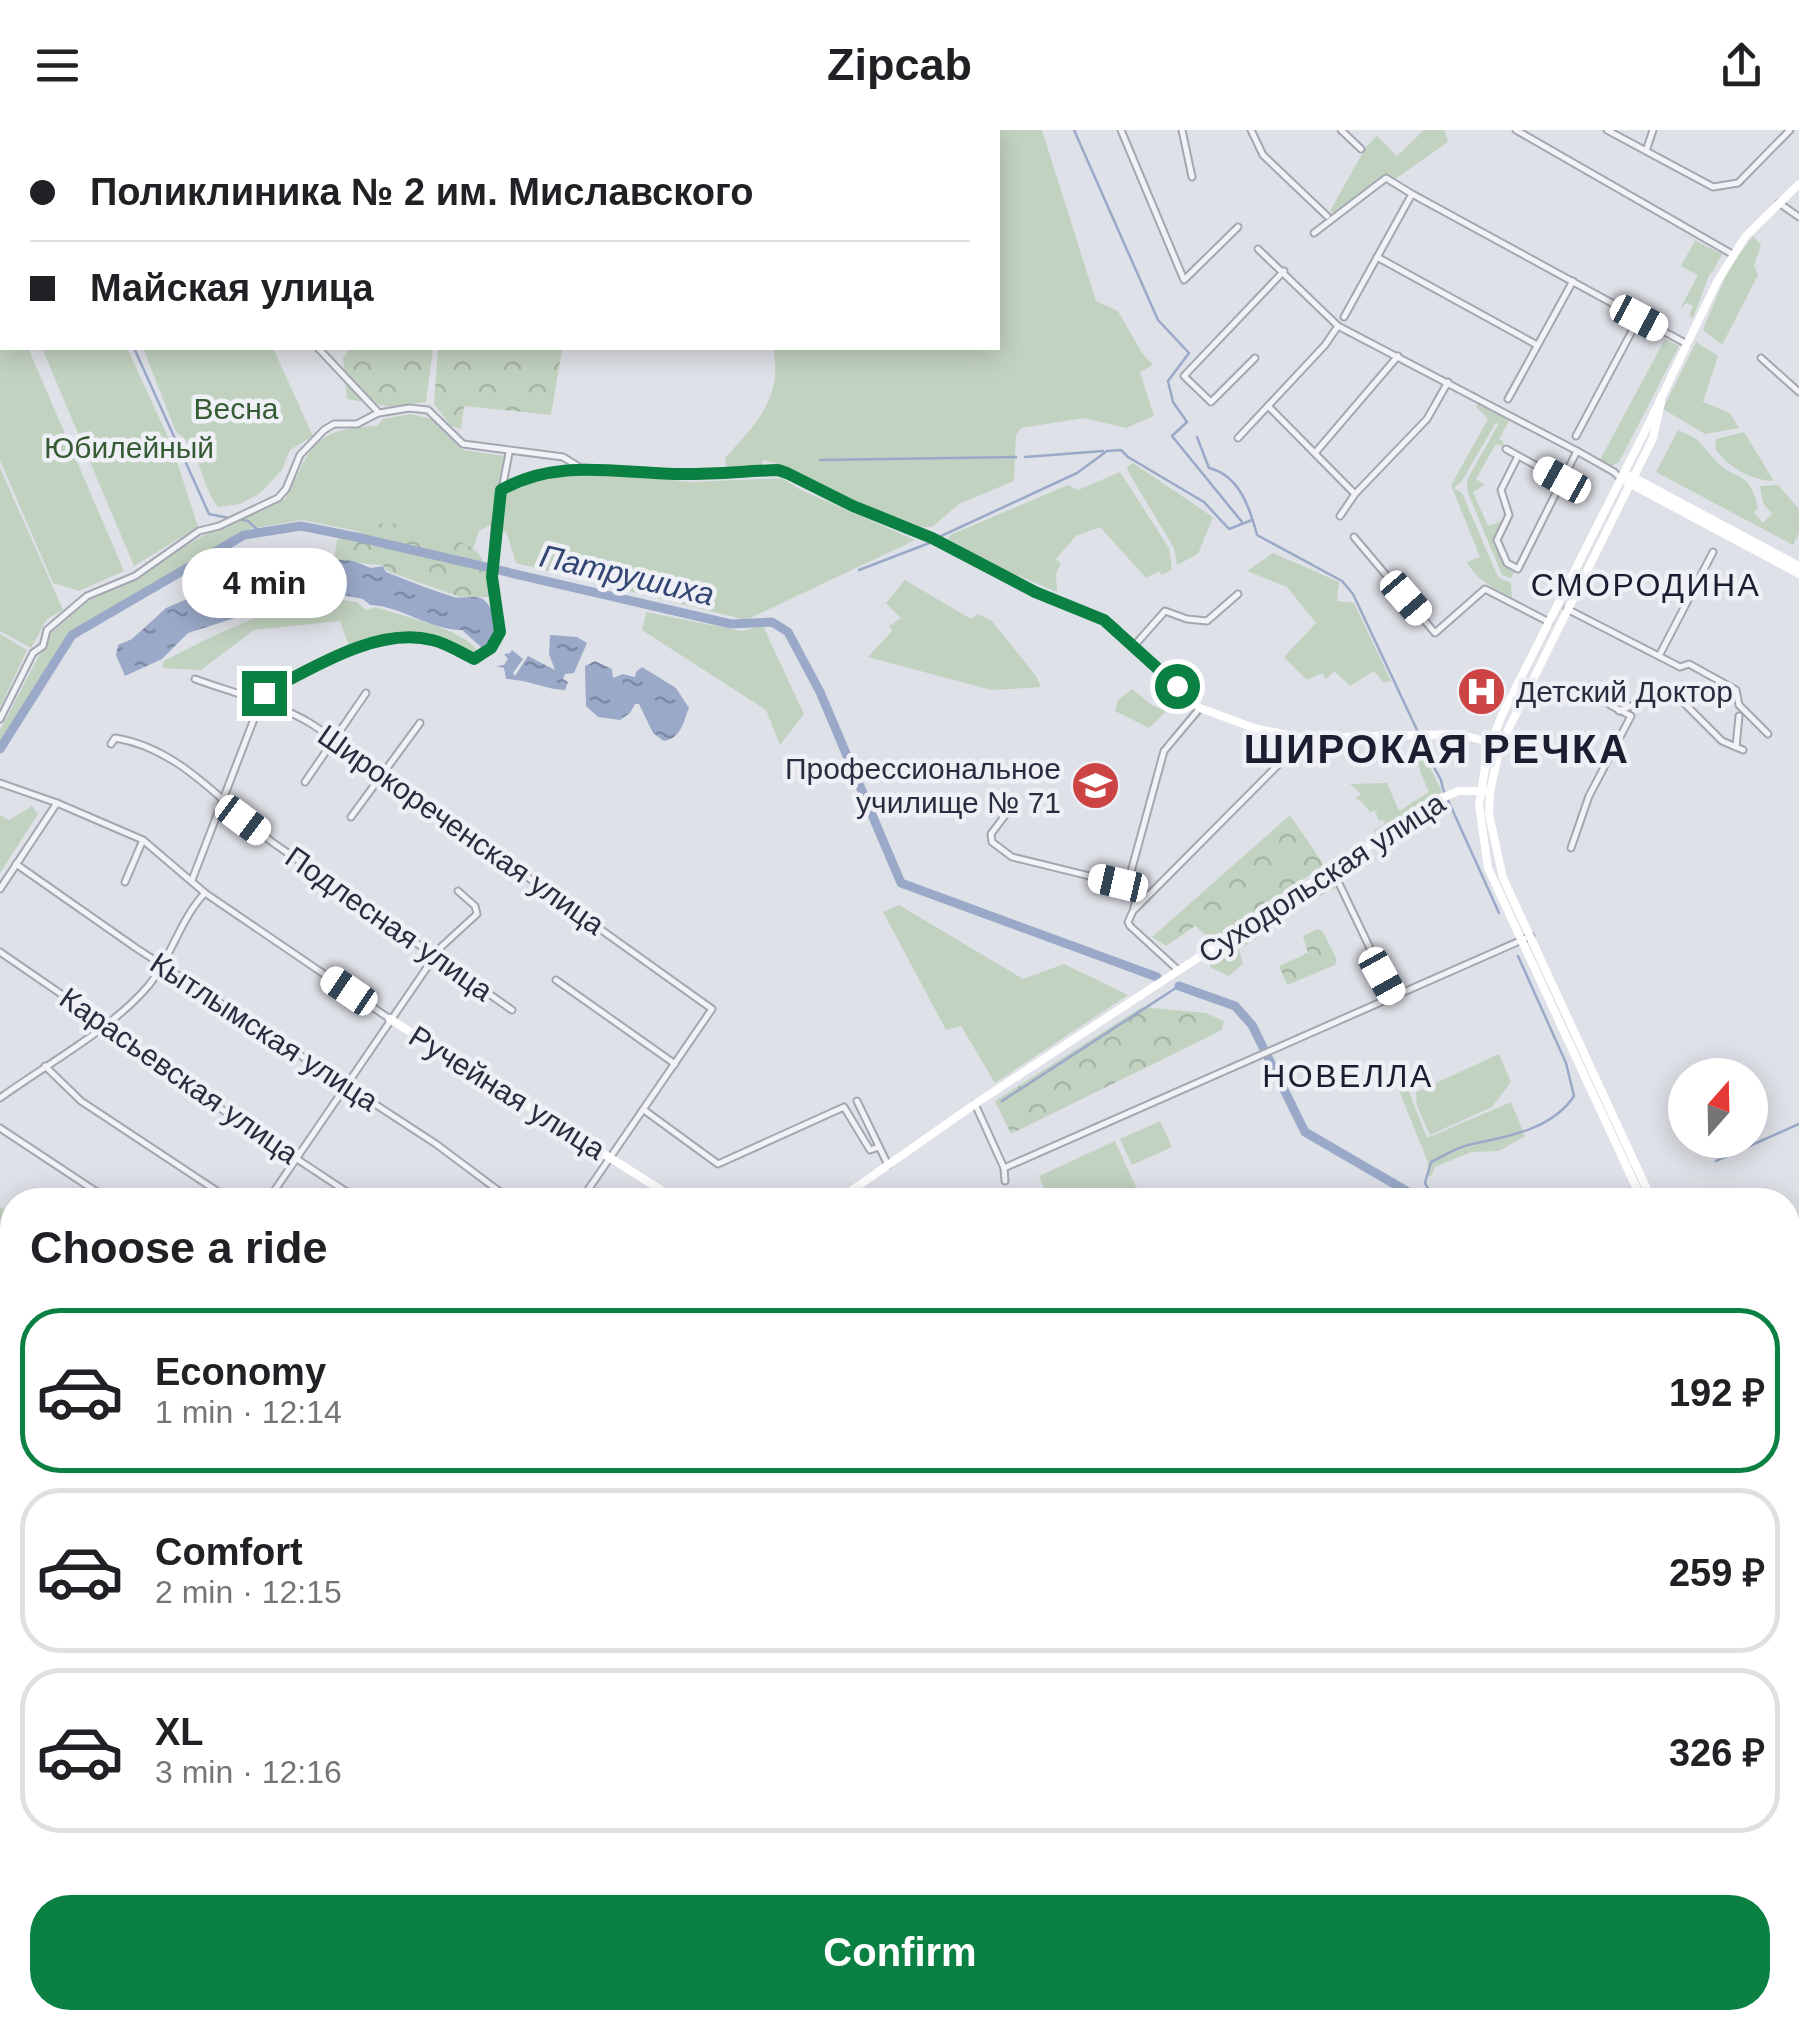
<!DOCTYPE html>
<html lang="en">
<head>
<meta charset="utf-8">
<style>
	body { margin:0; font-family:Helvetica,sans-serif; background:#f6f6f6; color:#202124; height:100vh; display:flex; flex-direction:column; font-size:38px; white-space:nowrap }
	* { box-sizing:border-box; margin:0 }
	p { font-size:32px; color:#757577 }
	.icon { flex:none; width:55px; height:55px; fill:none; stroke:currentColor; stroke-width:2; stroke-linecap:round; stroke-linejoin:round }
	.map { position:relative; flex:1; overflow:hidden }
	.sheet { position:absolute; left:0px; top:1058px; width:1800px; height:842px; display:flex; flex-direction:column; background:#fff; border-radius:40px 40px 0 0; box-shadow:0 5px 25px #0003 }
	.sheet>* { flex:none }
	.top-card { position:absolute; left:0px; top:0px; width:1000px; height:220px; box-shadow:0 5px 25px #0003; display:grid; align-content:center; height:220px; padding:0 30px; background:#fff }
	.needle { width:65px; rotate:20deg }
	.fabs { position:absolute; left:1668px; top:928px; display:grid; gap:20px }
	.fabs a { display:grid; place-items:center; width:100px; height:100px; border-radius:50%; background:#fff; box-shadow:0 5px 25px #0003; font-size:50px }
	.end { position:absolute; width:45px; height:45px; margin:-22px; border:12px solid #0b8043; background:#fff; box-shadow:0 0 0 5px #fff }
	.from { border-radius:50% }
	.bubble { position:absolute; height:70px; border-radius:35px; background:#fff; box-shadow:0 5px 25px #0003; font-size:32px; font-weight:700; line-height:70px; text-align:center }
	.car { position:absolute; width:30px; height:60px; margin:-30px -15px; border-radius:12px; box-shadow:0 0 8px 2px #0007; background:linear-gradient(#fff 24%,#345 0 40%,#fff 0 76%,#345 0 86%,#fff 0) }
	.top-card b { display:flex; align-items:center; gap:35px; height:95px; font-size:38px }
	.top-card b+b { border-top:2px solid #e0e0e0 }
	.top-card i { width:25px; height:25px; background:#202124 }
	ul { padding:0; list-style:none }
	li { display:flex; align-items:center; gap:30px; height:165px; margin:0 20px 15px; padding:0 10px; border:5px solid #e0e0e0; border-radius:40px }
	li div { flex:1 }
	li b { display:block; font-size:38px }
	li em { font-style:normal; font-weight:700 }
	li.on { border-color:#0b8043 }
	li>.icon { width:90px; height:90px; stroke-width:1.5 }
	h2 { padding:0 30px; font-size:45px; line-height:120px }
	.action { display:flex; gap:20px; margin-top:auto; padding:20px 30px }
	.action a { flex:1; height:115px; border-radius:40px; background:#0b8043; color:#fff; font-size:40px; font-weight:700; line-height:115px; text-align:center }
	header { display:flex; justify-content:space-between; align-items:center; height:130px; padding:0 30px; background:#fff; font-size:45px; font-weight:700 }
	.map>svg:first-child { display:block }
	.green { fill:#c2d2c0 }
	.forest { fill:url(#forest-crowns) }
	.wetland { fill:url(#wetland-marsh) }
	.water { fill:url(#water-ripples) }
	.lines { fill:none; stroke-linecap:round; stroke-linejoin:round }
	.stream { stroke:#9aa9c8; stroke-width:2.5 }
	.river { stroke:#9aa9c8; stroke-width:9 }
	.street-casing { stroke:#a4a7b2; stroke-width:9 }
	.street { stroke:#f2f3f6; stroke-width:5 }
	.secondary { stroke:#fff; stroke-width:8 }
	.tram { stroke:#787e92; stroke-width:2.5 }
	.route { stroke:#0b8043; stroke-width:12 }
	.labels { text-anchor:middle; stroke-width:9; stroke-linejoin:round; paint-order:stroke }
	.park-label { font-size:30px; fill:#375b35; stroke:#eef0f6 }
	.poi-label { font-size:30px; fill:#282d3f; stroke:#eef0f6; text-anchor:start }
	.street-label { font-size:30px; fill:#282d3f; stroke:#eef0f6 }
	.water-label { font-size:32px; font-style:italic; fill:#324573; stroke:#eef0f6 }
	.neighbourhood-label { font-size:32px; letter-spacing:2.5px; fill:#1a1e30; stroke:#eef0f6 }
	.district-label { font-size:40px; font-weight:bold; letter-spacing:2.5px; fill:#1a1e30; stroke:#eef0f6 }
</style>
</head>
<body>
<header><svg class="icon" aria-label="menu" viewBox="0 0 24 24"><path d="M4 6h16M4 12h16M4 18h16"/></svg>Zipcab<svg class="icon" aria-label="share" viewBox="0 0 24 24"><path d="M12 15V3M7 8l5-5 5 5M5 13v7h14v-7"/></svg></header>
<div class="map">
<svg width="1799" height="1899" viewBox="0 0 1799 1899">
	<defs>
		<pattern id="forest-crowns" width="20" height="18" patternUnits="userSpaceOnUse" patternTransform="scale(2.5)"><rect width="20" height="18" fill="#c2d2c0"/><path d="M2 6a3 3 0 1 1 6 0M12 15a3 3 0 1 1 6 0" fill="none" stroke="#a7b5a6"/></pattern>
		<pattern id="wetland-marsh" width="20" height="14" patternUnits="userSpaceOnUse" patternTransform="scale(2.5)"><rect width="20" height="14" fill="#c2d2c0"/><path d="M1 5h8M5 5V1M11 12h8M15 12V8" fill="none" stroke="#a7b5a6"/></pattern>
		<pattern id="water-ripples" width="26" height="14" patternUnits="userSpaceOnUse" patternTransform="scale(2.5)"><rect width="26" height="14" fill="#9aa9c8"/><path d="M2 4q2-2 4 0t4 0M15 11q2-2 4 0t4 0" fill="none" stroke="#7e8aa4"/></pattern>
	</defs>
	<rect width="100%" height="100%" fill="#dfe1e8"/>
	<!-- green -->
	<g class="green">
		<path d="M789 0H1042L1096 171 1118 181 1142 223 1153 235 1140 242 1154 286 1126 298 1083 288 1021 298 1016 305 1014 351 959 374 932 397H923L852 371 780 338 775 333 763 330 760 339H727L725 328C755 295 784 267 773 218H998V2Z"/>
		<path d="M1424 0H1444L1448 12 1395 49 1384 45 1335 85 1330 81 1366 17 1377 6 1397 26Z"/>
		<path d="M1678 102 1722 124 1712 143H1710L1693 188 1689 186 1693 176 1686 173 1680 179 1698 145 1681 136 1695 111Z"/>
		<path d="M1753 106 1761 115 1754 135 1758 145 1722 215 1703 200 1729 138Z"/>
		<path d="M0 154 2 218H28L124 441 79 461 53 453 0 330Z"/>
		<path d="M1665 209 1679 216 1619 332 1612 336 1600 330Z"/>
		<path d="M1696 212 1718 226 1703 272 1730 283 1739 298 1705 304 1663 279Z"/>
		<path d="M42 218H127L172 316 198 397 134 436Z"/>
		<path d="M143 218H273L313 306 290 320 282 340 259 364 240 374 218 377C200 354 201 318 176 302Z"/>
		<path d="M1479 272 1510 289 1499 309 1504 312 1502 316 1496 314 1476 349 1485 355 1473 362 1488 396 1504 390 1495 409 1506 436 1515 441 1511 448 1502 445 1468 363 1467 350 1498 295 1496 292 1462 351 1454 358 1462 363 1498 447 1511 453 1512 468C1494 458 1477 451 1467 432L1480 427 1451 355 1488 289 1476 277Z"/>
		<path d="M411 284 432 289 463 320 504 326 492 394 479 401 471 424 302 390 249 399 70 502 0 615V600L51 503 88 471 137 446 204 405 286 368C313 314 313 299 377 296L383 289Z"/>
		<path d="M1678 300C1705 312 1697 311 1716 331 1737 353 1749 338 1758 377L1754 383 1763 393 1772 384 1763 373 1760 356 1778 355 1799 379V403L1793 415 1656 342Z"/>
		<path d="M1744 302 1774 351C1752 351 1727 337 1715 318L1716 309Z"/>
		<path d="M1133 333 1213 387 1198 424 1177 435 1174 418 1129 343 1127 337Z"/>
		<path d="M0 338 63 480 47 489 31 518 0 501Z"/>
		<path d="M576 340 691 352 782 348 801 360 915 410 746 490 516 433 507 404 498 395 503 364 527 349Z"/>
		<path d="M1120 342 1169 418 1172 440 1162 445 1159 441 1146 448 1100 397 1076 406 1056 429 1061 434 1056 443 1057 462 986 432 948 409 950 405 1068 355 1078 360Z"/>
		<path d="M1273 423 1339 452 1337 471 1354 473 1391 551 1384 553 1374 541 1350 556 1334 541 1326 549 1322 543 1307 550 1284 527 1316 493 1287 457 1247 441Z"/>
		<path d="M905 450 971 489 977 484 991 490 1036 546 1041 557 991 560 868 527 892 501 889 496 901 488 886 473Z"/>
		<path d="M335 469 357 472 366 480 375 477C401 486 463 499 477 520L470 524C421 500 402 502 349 516L340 491 254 500 201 540 162 538 164 531C220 502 272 475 335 469Z"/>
		<path d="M646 482 741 501 763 496 804 584 780 615 766 580 642 500Z"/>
		<path d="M0 504 27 520 0 578Z"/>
		<path d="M1132 559 1153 576 1163 579 1174 568 1177 571 1149 598 1115 581 1118 570Z"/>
		<path d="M1414 612H1418L1442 662 1376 706 1374 700 1385 694 1383 690 1379 691 1375 682 1379 679 1370 682 1361 671 1355 669 1361 664 1350 654 1387 653 1399 681 1429 662 1420 641Z"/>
		<path d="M32 676 38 684 0 743V685L9 690Z"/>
		<path d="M1333 752 1336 758 1298 777 1297 781 1239 820 1243 834 1229 846 1210 837 1211 830 1322 756 1324 758Z"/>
		<path d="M899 775 1023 849 1064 834 1128 865 995 953 961 896 946 900 883 782Z"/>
		<path d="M1499 924 1511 952 1492 977 1430 1005 1417 976 1416 962Z"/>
		<path d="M1406 954 1427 1008 1511 972 1525 1006 1499 1021 1471 1022 1435 1037 1431 1046 1427 1045 1428 1032 1398 958Z"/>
		<path d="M1160 991 1172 1017 1132 1035 1120 1009Z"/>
		<path d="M1115 1011 1142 1070H1049L1039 1046Z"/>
		<path d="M996 1888H1245L1250 1899H1002Z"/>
	</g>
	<!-- forest -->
	<g class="forest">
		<path d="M350 218H433L426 272 391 277 347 269 343 228Z"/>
		<path d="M438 218H566L562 220 551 285 464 276 461 299 451 296 434 274Z"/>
		<path d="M386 392C407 396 461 407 477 422 486 432 492 454 494 467H460L387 441 383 435C366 435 351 431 334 429L337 410Z"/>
		<path d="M1290 685 1324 735 1214 811 1195 796 1166 816 1152 807Z"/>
		<path d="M1318 799 1323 802 1337 830 1335 835 1287 855 1279 836 1308 823 1303 806Z"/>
		<path d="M1142 877 1206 883 1224 891 1222 900 1011 1004 995 971Z"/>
		<path d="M0 1077 12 1085V1293L0 1285Z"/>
		<path d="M0 1291 12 1298V1607L0 1628Z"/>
		<path d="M12 1659V1789L0 1792V1679Z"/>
		<path d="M0 1801 12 1803V1888H108L111 1899H0Z"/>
		<path d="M1799 1831V1899H1719L1720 1888H1788V1837Z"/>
		<path d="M112 1888H217L234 1899H116Z"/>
		<path d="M236 1888H538L564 1899H243Z"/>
	</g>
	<!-- wetland -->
	<path class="wetland" d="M579 1888H958L974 1899H594Z"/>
	<!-- water -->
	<g class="water">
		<path d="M291 425 353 431 371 438 383 436 386 442C409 451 431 460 454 467 463 469 477 464 484 470 494 478 497 495 494 506L482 518 462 500C430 500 401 476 370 475L363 469 336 464 309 466 269 477 188 503 162 529 125 546 116 525 118 515 132 509 166 478Z"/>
		<path d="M550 505 577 507 587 513 574 543 565 544 563 549 568 552 565 560C547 560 529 550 506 549L504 538 496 536 504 535 508 529 504 524 510 523 512 520 523 529 513 543 515 546 528 526 555 540 549 524Z"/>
		<path d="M595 531 612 539 613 548 623 544 635 547 636 542 642 537 676 558 689 578C683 593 681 608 664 611L653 603 639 574H635L630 583 620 590 598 587 586 576 585 536Z"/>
	</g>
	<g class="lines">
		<!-- stream -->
		<g class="stream">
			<path d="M41 0 42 2"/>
			<path d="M879 0 881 2"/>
			<path d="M1074 0 1158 190 1189 223 1168 251 1173 272 1187 292 1172 306 1242 392"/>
			<path d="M134 218 209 384 229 388"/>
			<path d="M1197 307 1209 338C1239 345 1250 378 1257 405L1342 451 1353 464 1418 602"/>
			<path d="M1025 327 1103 321"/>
			<path d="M820 330 1016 327"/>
			<path d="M237 389 248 391 260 402"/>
			<path d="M939 407 1077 343 1107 321 1121 320 1128 327 1204 372 1229 399 1252 390"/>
			<path d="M859 440 932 412"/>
			<path d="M1419 610 1441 650 1443 659 1499 783"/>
			<path d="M1002 971 1179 856"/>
			<path d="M1716 1031 1799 994"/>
			<path d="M1427 1070 1429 1060 1425 1053 1431 1032C1443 1026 1456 1018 1468 1015 1504 1007 1551 1001 1574 966L1566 933 1518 826"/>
			<path d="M994 1888 1000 1899"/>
			<path d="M1202 1888 1207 1899"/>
			<path d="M730 1899 732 1888"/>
		</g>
		<!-- river -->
		<g class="river">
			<path d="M0 619 72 505 244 405 301 396 356 407 731 494 772 492 788 502 820 562 901 753 1157 847"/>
			<path d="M1179 856 1235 876 1252 895 1305 1002 1422 1070"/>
		</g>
		<defs>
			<g id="street">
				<path d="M190 0 191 2"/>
				<path d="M1121 0 1184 150 1238 97"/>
				<path d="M1182 0 1192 47"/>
				<path d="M1251 0 1263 25 1327 86"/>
				<path d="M1341 0 1361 19"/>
				<path d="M1516 0 1732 124"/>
				<path d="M1607 0 1713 57 1738 53 1790 0"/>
				<path d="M1646 21 1653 0"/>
				<path d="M1779 73 1799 87"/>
				<path d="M1314 103 1386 48 1412 64 1687 214"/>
				<path d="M1258 119 1338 196 1577 321 1614 342 1620 348"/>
				<path d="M1377 127 1537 215"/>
				<path d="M1344 187 1412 64"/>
				<path d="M318 218 379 283 409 278 428 280 463 314 563 327 581 338 677 345 778 340 853 377 931 408 1035 462 1104 490 1117 499"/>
				<path d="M1255 228 1211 272 1184 246 1284 141"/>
				<path d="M1761 228 1799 262"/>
				<path d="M1508 269 1573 151"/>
				<path d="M1268 276 1354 363"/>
				<path d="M1576 306 1639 188"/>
				<path d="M1238 308 1325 215 1338 196"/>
				<path d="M1506 319 1562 350"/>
				<path d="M1315 323 1398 226"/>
				<path d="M1518 326 1501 360 1509 385 1497 410 1507 433 1518 439 1577 321"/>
				<path d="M501 360 530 346 579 338"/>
				<path d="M1340 386 1355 364 1427 289 1448 252"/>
				<path d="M1354 407 1435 503 1485 459 1549 492"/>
				<path d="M1567 479 1680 537 1689 534 1736 560 1739 575 1768 604"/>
				<path d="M1134 516 1165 481 1187 489 1207 491 1238 464"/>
				<path d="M1659 526 1713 422"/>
				<path d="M195 549C230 562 279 574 310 593 355 621 392 668 442 686L712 879 581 1070"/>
				<path d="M1619 581 1664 562 1675 564 1722 611 1743 620"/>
				<path d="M0 589 33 523 43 516 47 500 87 466 135 446 199 401 219 396 278 368 286 359 300 325 324 300 334 294H357L378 283"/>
				<path d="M111 614 115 608C180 618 223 674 272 712L512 880"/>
				<path d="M1736 617 1739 586"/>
				<path d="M305 652 366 563"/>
				<path d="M0 653 57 673 143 710 205 763 390 889"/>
				<path d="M1009 680 991 704 992 712 1012 727 1118 753 1129 749"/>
				<path d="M351 687 420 593"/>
				<path d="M1571 718 1589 666 1631 586 1610 575 1589 556"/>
				<path d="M16 734 136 818 436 1014 511 1070"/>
				<path d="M1333 741 1392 864"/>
				<path d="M192 750 264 563C310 539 377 496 432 510 446 514 460 523 474 529L491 518 500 502 492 447 495 396 509 323"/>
				<path d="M125 752 143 710"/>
				<path d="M0 759 57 673"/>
				<path d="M1134 777 1139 762 1129 749 1164 621 1200 578"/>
				<path d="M0 822 80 877 129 918 359 1070"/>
				<path d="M1178 840 1130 796 1128 792 1133 781 1290 623 1295 608"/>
				<path d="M556 850 675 934"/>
				<path d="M45 936 81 971 223 1065"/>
				<path d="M0 968C47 934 112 899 149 855 172 826 180 789 205 763"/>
				<path d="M857 971 888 1035"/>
				<path d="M975 974 1004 1038 1005 1051"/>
				<path d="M644 980 718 1034 844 977 870 1020 879 1017"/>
				<path d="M0 998 109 1070"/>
				<path d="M1004 1038 1531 806"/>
				<path d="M268 1070 441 817 477 784 475 776 458 761"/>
				<path d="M0 1288 12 1295"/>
				<path d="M1788 1321 1799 1347"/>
				<path d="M1788 1415 1799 1440"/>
				<path d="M1398 1888 1403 1899"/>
			</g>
		</defs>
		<!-- street casing -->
		<use href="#street" class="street-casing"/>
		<!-- street -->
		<use href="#street" class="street"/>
		<!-- secondary -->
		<g class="secondary">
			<path d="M1631 346 1799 436"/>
			<path d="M1627 352 1799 444"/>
			<path d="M1117 499 1200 578 1254 598 1302 608 1460 604 1495 614"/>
			<path d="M390 889 677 1070"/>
			<path d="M838 1070 975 974 1440 669 1458 661H1485"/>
			<path d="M1642 1070 1488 738 1479 675 1487 625 1501 587 1648 295 1717 152 1745 107 1799 54"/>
			<path d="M1652 1070 1503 748 1489 684 1490 662 1500 616 1653 308 1661 272"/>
			<path d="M1788 1198 1799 1193"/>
			<path d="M1788 1364 1799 1390"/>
			<path d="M1788 1396 1799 1421"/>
			<path d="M0 1653 12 1634"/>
			<path d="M1788 1794 1799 1788"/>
			<path d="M1788 1806 1799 1800"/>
			<path d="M1384 1888 1390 1899"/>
			<path d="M1390 1888 1396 1899"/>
			<path d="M1613 1888 1618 1899"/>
			<path d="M1558 1899 1582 1888"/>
			<path d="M1583 1899 1608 1888"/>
		</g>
		<!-- tram -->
		<g class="tram">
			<path d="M1788 1816 1799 1811"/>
			<path d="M1670 1888 1674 1899"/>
			<path d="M1712 1899 1715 1888"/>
		</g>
	</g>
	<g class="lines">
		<!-- route -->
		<path class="route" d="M264 563C311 539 377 496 432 510 446 513 460 522 474 529L491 518 500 502 492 447 501 360C557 328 616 343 676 344 710 345 744 341 778 340L787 343 853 376 932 408 1035 462 1104 490 1177 556"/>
	</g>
	<!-- icons -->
	<defs>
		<symbol id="hospital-disc" viewBox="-11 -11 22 22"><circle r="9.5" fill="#cd4444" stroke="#eef0f6"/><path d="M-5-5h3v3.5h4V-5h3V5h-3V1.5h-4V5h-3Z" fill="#fff"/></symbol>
		<symbol id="university-disc" viewBox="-11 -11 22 22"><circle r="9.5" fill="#cd4444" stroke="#eef0f6"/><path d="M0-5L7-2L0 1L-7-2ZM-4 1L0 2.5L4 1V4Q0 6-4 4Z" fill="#fff"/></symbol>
	</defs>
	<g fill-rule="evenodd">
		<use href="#hospital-disc" x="1454" y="534" width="55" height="55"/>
		<use href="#university-disc" x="1068" y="628" width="55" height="55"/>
	</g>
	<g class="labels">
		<!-- park labels -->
		<g class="park-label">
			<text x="236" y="289">Весна</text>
			<text x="129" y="328">Юбилейный</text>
		</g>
		<!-- poi labels -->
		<g class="poi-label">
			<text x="1516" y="572">Детский Доктор</text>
			<text x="1061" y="649" text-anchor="end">Профессиональное<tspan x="1061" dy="34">училище № 71</tspan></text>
		</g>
		<!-- street labels -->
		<g class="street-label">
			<text transform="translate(461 700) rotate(35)" y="10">Широкореченская улица</text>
			<text transform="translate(1322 748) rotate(-33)" y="10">Суходольская улица</text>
			<text transform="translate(389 794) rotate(35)" y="10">Подлесная улица</text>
			<text transform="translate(264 902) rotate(33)" y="10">Кытлымская улица</text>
			<text transform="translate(179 946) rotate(35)" y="10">Карасьевская улица</text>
			<text transform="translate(507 963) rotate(32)" y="10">Ручейная улица</text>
		</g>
		<!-- water labels -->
		<g class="water-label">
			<text transform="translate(627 445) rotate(13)" y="11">Патрушиха</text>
		</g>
		<!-- neighbourhood labels -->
		<g class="neighbourhood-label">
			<text x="1646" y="466">СМОРОДИНА</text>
			<text x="1348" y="957">НОВЕЛЛА</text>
		</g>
		<!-- district labels -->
		<g class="district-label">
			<text x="1437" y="633">ШИРОКАЯ РЕЧКА</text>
		</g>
	</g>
</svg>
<div class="fabs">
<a><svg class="needle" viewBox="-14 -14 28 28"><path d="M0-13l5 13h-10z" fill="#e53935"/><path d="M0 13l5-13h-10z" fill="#757577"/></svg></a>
</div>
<i class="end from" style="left:1177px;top:556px"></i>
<i class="end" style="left:264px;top:563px"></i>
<div class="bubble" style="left:182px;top:418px;width:165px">4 min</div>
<i class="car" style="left:1639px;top:188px;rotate:118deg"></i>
<i class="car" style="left:1562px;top:350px;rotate:299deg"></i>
<i class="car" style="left:1406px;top:468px;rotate:139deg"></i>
<i class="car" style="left:243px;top:690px;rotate:127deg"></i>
<i class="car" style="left:1118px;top:753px;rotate:283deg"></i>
<i class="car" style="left:1382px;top:846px;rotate:151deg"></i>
<i class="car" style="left:349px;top:861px;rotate:304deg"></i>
<div class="top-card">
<b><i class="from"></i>Поликлиника № 2 им. Миславского</b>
<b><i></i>Майская улица</b>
</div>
<section class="sheet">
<h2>Choose a ride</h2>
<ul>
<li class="on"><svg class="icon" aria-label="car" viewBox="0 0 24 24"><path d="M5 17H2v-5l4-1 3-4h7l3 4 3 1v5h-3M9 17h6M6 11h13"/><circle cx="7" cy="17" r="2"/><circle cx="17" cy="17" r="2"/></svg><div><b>Economy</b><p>1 min · 12:14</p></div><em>192 ₽</em></li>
<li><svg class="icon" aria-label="car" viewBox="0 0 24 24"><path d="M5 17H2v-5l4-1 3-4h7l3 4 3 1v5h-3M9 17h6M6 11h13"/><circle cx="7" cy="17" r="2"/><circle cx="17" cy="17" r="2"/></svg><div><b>Comfort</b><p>2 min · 12:15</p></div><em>259 ₽</em></li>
<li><svg class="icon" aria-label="car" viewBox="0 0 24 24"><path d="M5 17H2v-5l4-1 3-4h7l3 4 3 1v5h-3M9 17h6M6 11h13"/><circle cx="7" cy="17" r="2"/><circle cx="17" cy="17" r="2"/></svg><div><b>XL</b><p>3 min · 12:16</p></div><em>326 ₽</em></li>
</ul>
<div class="action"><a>Confirm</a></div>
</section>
</div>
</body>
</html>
